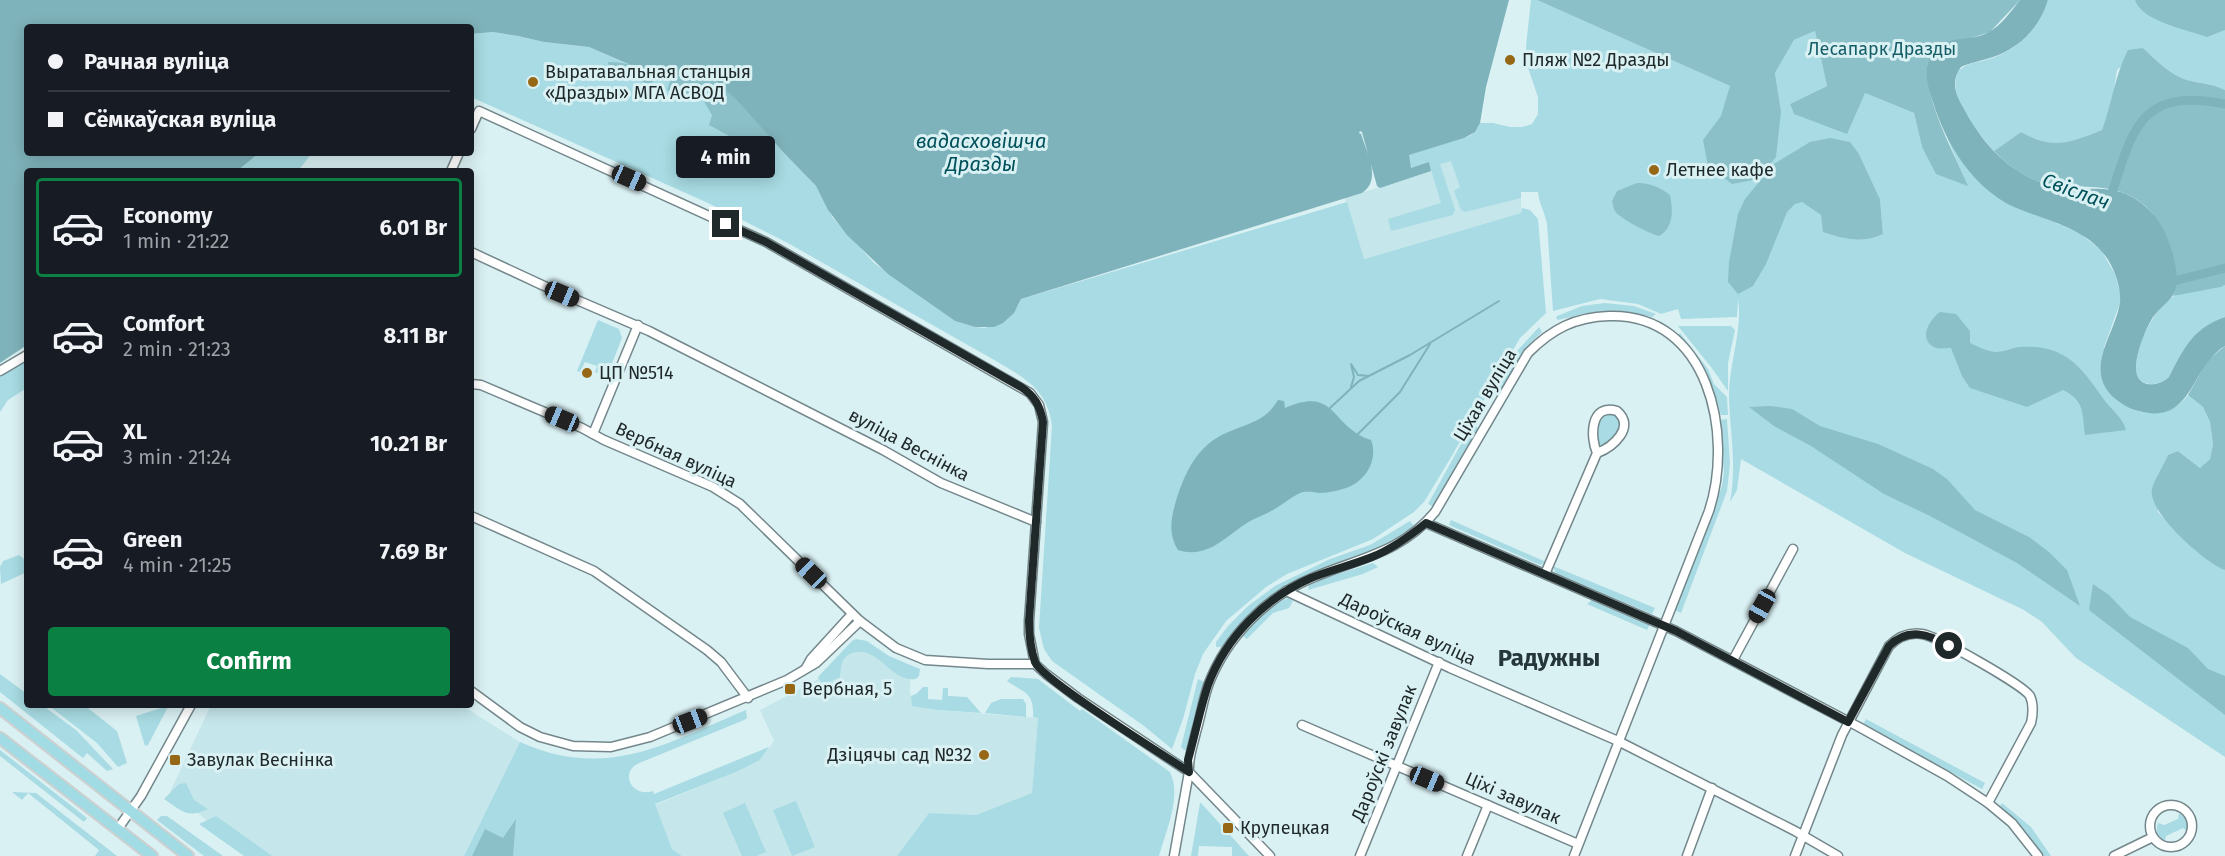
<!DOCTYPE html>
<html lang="en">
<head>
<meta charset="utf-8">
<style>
	body { margin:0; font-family:"Fira Sans",sans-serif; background:#242831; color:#f1f3f6; height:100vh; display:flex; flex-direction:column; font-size:22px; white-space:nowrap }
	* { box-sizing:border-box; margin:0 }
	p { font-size:20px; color:#9ea1a6 }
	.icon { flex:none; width:33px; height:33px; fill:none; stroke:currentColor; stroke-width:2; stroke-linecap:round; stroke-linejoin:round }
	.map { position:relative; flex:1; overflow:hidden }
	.details { position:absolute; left:24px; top:168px; width:450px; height:540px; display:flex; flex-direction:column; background:#171b24; border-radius:6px; box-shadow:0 3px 15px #0003 }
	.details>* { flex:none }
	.banner { position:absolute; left:24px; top:24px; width:450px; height:132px; border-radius:6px; box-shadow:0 3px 15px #0003; display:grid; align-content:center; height:132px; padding:0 24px; background:#171b24 }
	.end { position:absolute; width:27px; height:27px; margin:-14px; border:8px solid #20292a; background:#fff; box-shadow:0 0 0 3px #fff }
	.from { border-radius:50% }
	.bubble { position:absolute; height:42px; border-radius:6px; background:#171b24; box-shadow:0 3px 15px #0003; font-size:20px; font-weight:700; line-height:42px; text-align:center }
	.car { position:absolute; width:18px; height:36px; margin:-18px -9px; border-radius:8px; box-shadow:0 0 4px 2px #0007; background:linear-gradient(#222 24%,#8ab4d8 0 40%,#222 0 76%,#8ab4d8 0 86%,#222 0) }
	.banner b { display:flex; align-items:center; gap:21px; height:57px; font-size:22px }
	.banner b+b { border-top:2px solid #363941 }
	.banner i { width:15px; height:15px; background:#f1f3f6 }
	ul { padding:10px 0 0; list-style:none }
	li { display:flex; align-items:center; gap:18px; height:99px; margin:0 12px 9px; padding:0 12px; border:3px solid transparent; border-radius:6px }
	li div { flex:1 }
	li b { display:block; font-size:22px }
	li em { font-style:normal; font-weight:700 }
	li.selected { border-color:#0b8043 }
	li>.icon { width:54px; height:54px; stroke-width:1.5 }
	.action { display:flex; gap:12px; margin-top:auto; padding:12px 24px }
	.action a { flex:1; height:69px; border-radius:6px; background:#0b8043; color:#fff; font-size:24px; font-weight:700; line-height:69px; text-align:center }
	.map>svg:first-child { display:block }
	.built { fill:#c5e6eb }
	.green { fill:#a8dbe3; fill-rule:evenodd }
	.forest { fill:#8bc0c8 }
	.water { fill:#7fb3bb }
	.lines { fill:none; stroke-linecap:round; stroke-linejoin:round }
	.stream { stroke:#7fb3bb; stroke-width:2 }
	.canal { stroke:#7fb3bb; stroke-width:9 }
	.minor-casing { stroke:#73878b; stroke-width:11 }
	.major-casing { stroke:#ced0d0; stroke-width:14 }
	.minor { stroke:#fff; stroke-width:8 }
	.major { stroke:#a1dbe3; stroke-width:10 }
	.route { stroke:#20292a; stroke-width:8 }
	.poi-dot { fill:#966816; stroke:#daf1f4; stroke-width:2 }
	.labels { text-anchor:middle; stroke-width:6; stroke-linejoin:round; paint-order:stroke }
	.park-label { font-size:18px; fill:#155d67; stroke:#daf1f4 }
	.poi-label { font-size:18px; fill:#20292a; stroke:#daf1f4; text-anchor:start }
	.street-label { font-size:18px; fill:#20292a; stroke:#daf1f4 }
	.water-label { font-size:20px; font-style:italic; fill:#00505a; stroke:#daf1f4 }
	.district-label { font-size:24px; font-weight:bold; fill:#25373a; stroke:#daf1f4 }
</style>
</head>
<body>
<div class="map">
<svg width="2225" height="856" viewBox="0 0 2225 856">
	<rect width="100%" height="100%" fill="#daf1f4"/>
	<!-- built -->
	<g class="built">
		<path d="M1480 123 1503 138 1521 192V213L1363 259 1345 198 1380 187 1361 132 1367 139 1478 128Z"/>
		<path d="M871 648 911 669 910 692 913 706 937 710 1038 718 1032 793 976 815 929 813 897 856H682L672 849 655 805 736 772 760 760 774 741 760 710 815 681 848 651Z"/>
		<path d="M211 705H461L520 742 464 856H254L170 792Z"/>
	</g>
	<!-- green -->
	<g class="green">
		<path d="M1531 0H1537L1730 86 1729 91 1781 111 1775 73 1794 40 1815 31 1827 86 1790 104 1794 114 1865 93 1914 113 1922 147 1967 185 1943 128 1955 150 2013 206 2078 232 2101 250 2115 274 2120 293V303L2104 347 2139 411C2160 415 2175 412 2188 395L2203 407 2210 422 2213 444 2210 459 2200 468 2178 451 2168 455 2163 469 2158 512 2195 550 2225 570V757L2076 658 2042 622 2024 610 1905 553 1741 459 1737 490 1730 502C1737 466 1730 432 1729 396 1729 363 1743 329 1738 299L1737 317 1681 319 1678 309 1661 314 1638 304 1600 299 1553 311 1547 224C1545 212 1539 204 1538 192H1521V198L1465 212 1461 210 1454 191 1460 187 1451 161 1440 164 1455 210 1453 215 1391 231 1388 219 1441 203 1429 163 1411 168 1408 155 1470 136 1475 132 1480 123H1493L1510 127H1522L1532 124 1538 114V97L1527 65 1526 46ZM1859 154 1880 199 1883 234C1864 244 1843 239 1824 232L1821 215 1810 207Z"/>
		<path d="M2048 0H2225V90C2211 83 2201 84 2187 80 2170 75 2155 59 2143 48L2117 70 2112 103 2102 130C2070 143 2053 150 2021 132L1994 151C1977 130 1949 103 1957 73 1965 63 1974 63 1986 60 2016 52 2039 29 2048 0Z"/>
		<path d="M493 32 518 36 544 42 589 47 639 69 698 77 753 117 784 153 816 186 833 218 874 263 955 321 975 327 985 328 1018 306 1021 299 1347 202 1364 259 1521 213 1522 208 1530 210 1538 219 1546 313 1520 338 1450 459 1424 502 1414 512 1373 539 1287 574 1266 587 1226 621 1203 654 1195 674 1183 719 1172 749 1144 726 1052 661 1044 649 1039 628 1052 426C1048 390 1025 378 996 361L786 242 708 203 471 97V34Z"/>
		<path d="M259 153H312L298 171H237Z"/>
		<path d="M2225 285V317C2194 328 2183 350 2169 377 2157 388 2135 387 2136 367 2136 345 2153 311 2171 298 2183 289 2210 292 2225 285Z"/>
		<path d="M1605 303 1634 306 1656 314 1652 317C1608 307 1600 310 1558 320L1556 318 1557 316 1582 306Z"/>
		<path d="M598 320 619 329 622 338 607 376 595 372 597 366 585 362 580 372 577 371Z"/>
		<path d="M1678 326H1731L1735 330 1728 363V391L1711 367Z"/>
		<path d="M1539 327 1542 332 1523 351 1498 397 1492 392 1517 351Z"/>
		<path d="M1680 333 1708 369 1714 384 1727 397 1728 415H1721C1710 377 1706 364 1678 335Z"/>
		<path d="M27 358V388L8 400 0 412V373Z"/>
		<path d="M1606 413 1615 414 1620 425C1617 436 1611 443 1600 447 1593 436 1595 421 1606 413Z"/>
		<path d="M1727 419 1730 464 1727 491 1681 613 1674 610 1722 486 1724 472 1719 420Z"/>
		<path d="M1472 424 1480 429 1434 507 1428 504Z"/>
		<path d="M1451 520 1546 562 1540 565 1449 525Z"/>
		<path d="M1410 521 1415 527 1385 547 1306 576 1293 582 1266 600 1251 613 1221 647H1216V642L1228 626 1248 606 1275 586 1330 559 1370 545Z"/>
		<path d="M19 555 27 561V572L1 584 0 567 3 561Z"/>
		<path d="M1373 563 1378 567 1363 574 1308 590 1309 585 1316 581Z"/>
		<path d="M1553 566 1655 608 1652 614 1556 574Z"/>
		<path d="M1288 598 1293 601 1289 608 1273 613 1247 639 1243 636C1254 622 1271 604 1288 598Z"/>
		<path d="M1593 599 1650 624 1647 630 1587 604Z"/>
		<path d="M856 639 867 641 889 656 920 669 919 676 916 679C891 683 878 644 852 653 841 657 841 667 840 677L823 685 818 677 852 641Z"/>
		<path d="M0 674 27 694V705H42L76 730 113 769 107 771 87 753 83 758 0 692Z"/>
		<path d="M1011 677 1038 679 1080 711 1082 709 1170 772C1182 797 1166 830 1159 856H897L929 813 976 815 1032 793 1038 718 1033 717C1034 692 1026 694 1007 681Z"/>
		<path d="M1198 679 1204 682 1188 750H1184L1181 747Z"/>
		<path d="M923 687H928V699L942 700 943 688H948V696L967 697 981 713 937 710 912 706 911 696 916 694Z"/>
		<path d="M1001 699H1023L1026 704V717L985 713 991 703Z"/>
		<path d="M48 705H62L65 707 84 705 117 731 127 763 118 767 97 743Z"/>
		<path d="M162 705H169L148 745 145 746 136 716 161 708Z"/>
		<path d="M746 710 747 718 744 720 637 764C619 775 634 798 653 791L654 794 769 747 760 760 736 772 655 804 672 849 682 856H464L520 742C607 781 667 743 746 710Z"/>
		<path d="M1866 719 1985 783 1982 789 1863 725Z"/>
		<path d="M0 750 87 818 84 822 0 756Z"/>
		<path d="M186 783 194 800 208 809C187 819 182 811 164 799L179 784Z"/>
		<path d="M12 792 36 793 117 856H95L99 850 28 793 22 800Z"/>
		<path d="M796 801 815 847 792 856 773 810Z"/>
		<path d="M745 803 766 852 756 856H742L723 813Z"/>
		<path d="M1200 803H1201L1249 856H1232V847L1199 846 1198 856H1191Z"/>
		<path d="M2002 803 2031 827 2051 856H2044L2022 827 2000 806Z"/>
		<path d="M2179 813 2187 820V831L2183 828 2166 836 2165 841C2158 836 2155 832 2158 823L2164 825 2178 819Z"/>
		<path d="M161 816H167L223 856H204L157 820Z"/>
		<path d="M216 816 268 853 272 856H244L199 824Z"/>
	</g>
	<!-- forest -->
	<g class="forest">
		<path d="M1537 0H2020L1990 32 1971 38 1928 61C1922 96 1954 153 1968 186L1936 174 1922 147 1914 113 1865 93 1847 134 1794 114 1790 104 1827 86 1815 31 1794 40 1775 73 1781 111 1776 157 1758 179 1732 184 1708 166 1703 140 1721 116 1730 86Z"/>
		<path d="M2135 0H2225V30L2207 37C2188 30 2141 21 2135 0Z"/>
		<path d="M2143 48C2155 59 2170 75 2187 80 2201 84 2211 83 2225 90V285L2221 287 2173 296C2179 281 2175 261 2170 246 2162 219 2142 196 2114 190 2090 184 2064 190 2040 182 2022 176 2007 164 1994 151L2021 132C2053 150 2069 143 2102 130 2112 103 2115 75 2128 50Z"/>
		<path d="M608 62C626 62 643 66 655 80L649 84 609 69Z"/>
		<path d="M672 76C684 76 698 75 709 79 733 87 757 122 773 141L755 150 709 125 712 115 697 90 694 98 689 93 683 98 681 91 675 93 667 90Z"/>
		<path d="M1830 138 1850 142 1859 154 1880 199 1883 234C1864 244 1843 239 1823 232L1821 215 1802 202 1795 204 1787 212 1766 264 1753 286 1738 294 1728 282 1729 262 1738 214 1745 199 1774 164 1810 142Z"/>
		<path d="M1637 183C1650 183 1660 187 1670 195 1673 210 1674 228 1659 236 1650 234 1619 218 1615 211 1613 208 1613 204 1612 201L1617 191Z"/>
		<path d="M1940 312 1956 314 1970 331V343C1977 346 1988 352 1996 352 2004 352 2012 348 2019 347 2063 344 2079 364 2102 397 2110 409 2122 416 2126 430L2085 435C2082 412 2085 401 2063 390L2027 407 1970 388 1962 376 1951 348C1947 348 1940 349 1936 348 1917 340 1929 320 1940 312Z"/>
		<path d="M2225 346V570C2205 563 2147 512 2152 489 2154 480 2164 465 2168 455L2178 451 2200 468 2210 459 2213 444 2210 422 2203 407 2188 395 2208 360Z"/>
		<path d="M1770 406 1792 409 1820 426 1878 444 1933 469 1947 479 1975 510 2029 537 2049 552 2067 570 2080 606 2017 563 1930 516 1884 494 1811 446 1774 426 1749 407Z"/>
		<path d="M2093 584 2109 595 2130 617 2188 648 2208 669 2225 676V715L2089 610Z"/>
		<path d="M516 819 513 856H472L485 829 503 838Z"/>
	</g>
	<!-- water -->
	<g class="water">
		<path d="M0 0H1509L1486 87 1480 123 1475 132 1464 138 1409 155 1411 168 1429 162 1431 171 1380 188 1377 186 1362 132 1360 131 1359 133 1361 134C1367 153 1382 180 1362 193L1021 299 1014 313 1003 323 994 327H975L955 321 888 274 847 235 828 210 816 186 784 153 737 100 717 82 698 77 649 73 589 47 544 42 518 36 493 32 471 34V27H27V153H259L237 171H27V345L0 363Z"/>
		<path d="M2020 0H2048C2040 27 2020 48 1993 57 1982 61 1971 62 1961 67 1950 81 1956 96 1964 109 1982 144 2014 178 2054 186 2096 194 2120 177 2155 216 2168 231 2180 268 2176 288 2173 300 2160 307 2153 317 2145 330 2136 353 2136 368 2136 388 2157 388 2169 377 2184 348 2192 329 2225 317V346C2190 367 2193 426 2139 411 2129 409 2120 403 2112 396 2084 367 2116 333 2120 302 2121 289 2116 274 2110 263 2090 228 2048 222 2014 207 1973 188 1946 144 1933 102 1928 87 1922 68 1932 54 1946 33 1970 43 1989 32 2002 25 2011 11 2020 0Z"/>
		<path d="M1278 400 1284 401 1285 408C1337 385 1330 427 1371 440 1378 458 1368 477 1351 486 1342 490 1329 493 1319 493 1313 492 1306 491 1300 493 1291 497 1282 505 1273 510 1266 514 1259 517 1252 520 1227 534 1209 560 1178 550 1168 534 1171 518 1176 501 1185 472 1197 446 1226 433 1248 423 1265 422 1278 400Z"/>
	</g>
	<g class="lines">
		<!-- stream -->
		<g class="stream">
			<path d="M1351 387 1354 377 1351 364 1358 375 1369 376"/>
			<path d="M1330 408 1359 381 1410 355 1499 301"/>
			<path d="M1357 435 1400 392 1430 344"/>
		</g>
		<!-- canal -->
		<g class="canal">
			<path d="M2110 199C2133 130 2138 87 2225 104"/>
			<path d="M2166 283 2225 268"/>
		</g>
		<defs>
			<g id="minor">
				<path d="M471 129 479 111 766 242 1030 393 1039 405 1043 422 1029 621V634L1035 664 1046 674 1078 698 1189 772 1270 856"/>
				<path d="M451 171 459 153"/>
				<path d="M471 252 542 285 649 331 883 450 941 483 1036 522"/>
				<path d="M0 371 27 355"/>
				<path d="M471 384 481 385 582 428 604 440 713 487 740 504 860 621 896 648 925 660 988 664H1035"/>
				<path d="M593 434 638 325"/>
				<path d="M471 516 594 571 707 650 721 662 748 698"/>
				<path d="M1426 523 1676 631 1859 727 1947 776 1988 803 2012 823 2038 856"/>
				<path d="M1545 574 1597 453C1590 437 1590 403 1617 411 1636 427 1613 447 1597 453"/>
				<path d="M1286 591 1450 668 1618 741 1795 831 1838 856"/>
				<path d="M1733 660 1793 549"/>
				<path d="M806 668 811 659 852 614"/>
				<path d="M471 691 520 727 540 737 573 746 611 747 650 737 787 680 816 663 860 621"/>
				<path d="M1302 725 1578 844"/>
				<circle cx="2171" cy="826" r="21"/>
				<path d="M117 830 141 796 191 705"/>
				<path d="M1174 856 1189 772C1188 757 1193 746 1196 732 1201 716 1203 699 1209 683 1227 637 1266 597 1312 578 1358 558 1400 554 1435 512L1528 353C1552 329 1575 317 1609 316 1709 313 1734 435 1709 511L1574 856"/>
				<path d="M1360 856 1439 662"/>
				<path d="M1467 856 1488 805"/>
				<path d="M1687 856 1712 788"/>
				<path d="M1795 856 1842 735 1889 646C1898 637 1909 632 1922 634 1937 636 2023 685 2030 696 2034 705 2033 714 2031 723L1988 803"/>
				<path d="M2114 856 2153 837"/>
			</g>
			<g id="major">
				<path d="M0 708 188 856"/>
				<path d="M0 738 152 856"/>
			</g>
		</defs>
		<!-- minor casing -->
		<use href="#minor" class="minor-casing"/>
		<!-- major casing -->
		<use href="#major" class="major-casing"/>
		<!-- minor -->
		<use href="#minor" class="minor"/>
		<!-- major -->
		<use href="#major" class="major"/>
	</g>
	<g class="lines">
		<!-- route -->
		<path class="route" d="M726 224 766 242 1021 387C1035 396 1040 406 1043 422L1029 621C1029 634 1031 650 1035 662 1042 680 1165 756 1189 772L1188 760C1195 735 1200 709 1208 685 1226 637 1265 598 1311 578 1331 570 1352 565 1372 557 1392 549 1410 536 1426 523L1676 631 1848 722 1889 646C1908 627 1929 634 1949 646"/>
	</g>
	<!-- markers -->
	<g class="poi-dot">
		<circle cx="1510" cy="60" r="6"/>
		<circle cx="533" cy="82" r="6"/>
		<circle cx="1654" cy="170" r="6"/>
		<circle cx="587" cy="373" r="6"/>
		<rect x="784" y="683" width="12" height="12" rx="3"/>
		<circle cx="984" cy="755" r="6"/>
		<rect x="169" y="754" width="12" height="12" rx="3"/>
		<rect x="1222" y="822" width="12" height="12" rx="3"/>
	</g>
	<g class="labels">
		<!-- park labels -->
		<g class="park-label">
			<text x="1882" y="55">Лесапарк Дразды</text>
		</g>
		<!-- poi labels -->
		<g class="poi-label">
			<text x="1522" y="66">Пляж №2 Дразды</text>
			<text x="545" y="78">Выратавальная станцыя<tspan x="545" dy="21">«Дразды» МГА АСВОД</tspan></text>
			<text x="1666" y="176">Летнее кафе</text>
			<text x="599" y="379">ЦП №514</text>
			<text x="802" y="695">Вербная, 5</text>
			<text x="972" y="761" text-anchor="end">Дзіцячы сад №32</text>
			<text x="187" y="766">Завулак Веснінка</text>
			<text x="1240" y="834">Крупецкая</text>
		</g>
		<!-- street labels -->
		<g class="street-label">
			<text transform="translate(1485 395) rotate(-59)" y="6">Ціхая вуліца</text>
			<text transform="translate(909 445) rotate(28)" y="6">вуліца Веснінка</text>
			<text transform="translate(676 455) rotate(25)" y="6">Вербная вуліца</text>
			<text transform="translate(1408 629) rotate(25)" y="6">Дароўская вуліца</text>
			<text transform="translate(1384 753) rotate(-68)" y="6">Дароўскі завулак</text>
			<text transform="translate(1513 798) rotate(24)" y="6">Ціхі завулак</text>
		</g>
		<!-- water labels -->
		<g class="water-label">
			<text x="981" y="148">вадасховішча<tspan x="981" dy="23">Дразды</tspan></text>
			<text transform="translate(2076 191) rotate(20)" y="7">Свіслач</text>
		</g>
		<!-- district labels -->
		<g class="district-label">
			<text x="1549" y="666">Радужны</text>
		</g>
	</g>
</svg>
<i class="end from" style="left:1949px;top:646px"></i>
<i class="end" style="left:726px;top:224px"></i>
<div class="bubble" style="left:676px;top:136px;width:99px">4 min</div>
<i class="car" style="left:629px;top:178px;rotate:114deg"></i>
<i class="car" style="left:562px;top:294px;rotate:113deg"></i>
<i class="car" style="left:562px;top:419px;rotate:293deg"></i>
<i class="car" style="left:811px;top:573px;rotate:314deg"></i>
<i class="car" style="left:1762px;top:606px;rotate:209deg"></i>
<i class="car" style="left:690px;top:721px;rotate:69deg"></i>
<i class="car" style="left:1427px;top:779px;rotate:113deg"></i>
<div class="banner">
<b><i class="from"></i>Рачная вуліца</b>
<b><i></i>Сёмкаўская вуліца</b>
</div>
<section class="details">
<ul>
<li class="selected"><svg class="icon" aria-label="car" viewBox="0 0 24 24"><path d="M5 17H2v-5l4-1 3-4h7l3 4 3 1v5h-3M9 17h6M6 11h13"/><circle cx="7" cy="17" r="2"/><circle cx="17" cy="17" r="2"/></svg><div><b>Economy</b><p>1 min · 21:22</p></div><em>6.01 Br</em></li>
<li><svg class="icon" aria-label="car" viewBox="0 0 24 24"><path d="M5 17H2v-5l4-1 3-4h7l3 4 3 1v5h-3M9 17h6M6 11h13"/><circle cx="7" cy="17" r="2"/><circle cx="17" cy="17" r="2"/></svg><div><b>Comfort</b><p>2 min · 21:23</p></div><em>8.11 Br</em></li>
<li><svg class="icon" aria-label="car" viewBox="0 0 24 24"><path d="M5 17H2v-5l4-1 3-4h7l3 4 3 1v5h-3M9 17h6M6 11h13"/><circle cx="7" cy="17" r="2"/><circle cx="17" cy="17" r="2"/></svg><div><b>XL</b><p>3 min · 21:24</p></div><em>10.21 Br</em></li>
<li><svg class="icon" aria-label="car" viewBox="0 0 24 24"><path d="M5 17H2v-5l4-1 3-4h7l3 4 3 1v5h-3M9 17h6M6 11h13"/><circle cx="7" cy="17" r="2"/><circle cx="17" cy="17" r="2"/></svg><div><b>Green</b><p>4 min · 21:25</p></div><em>7.69 Br</em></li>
</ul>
<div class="action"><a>Confirm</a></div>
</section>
</div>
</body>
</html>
